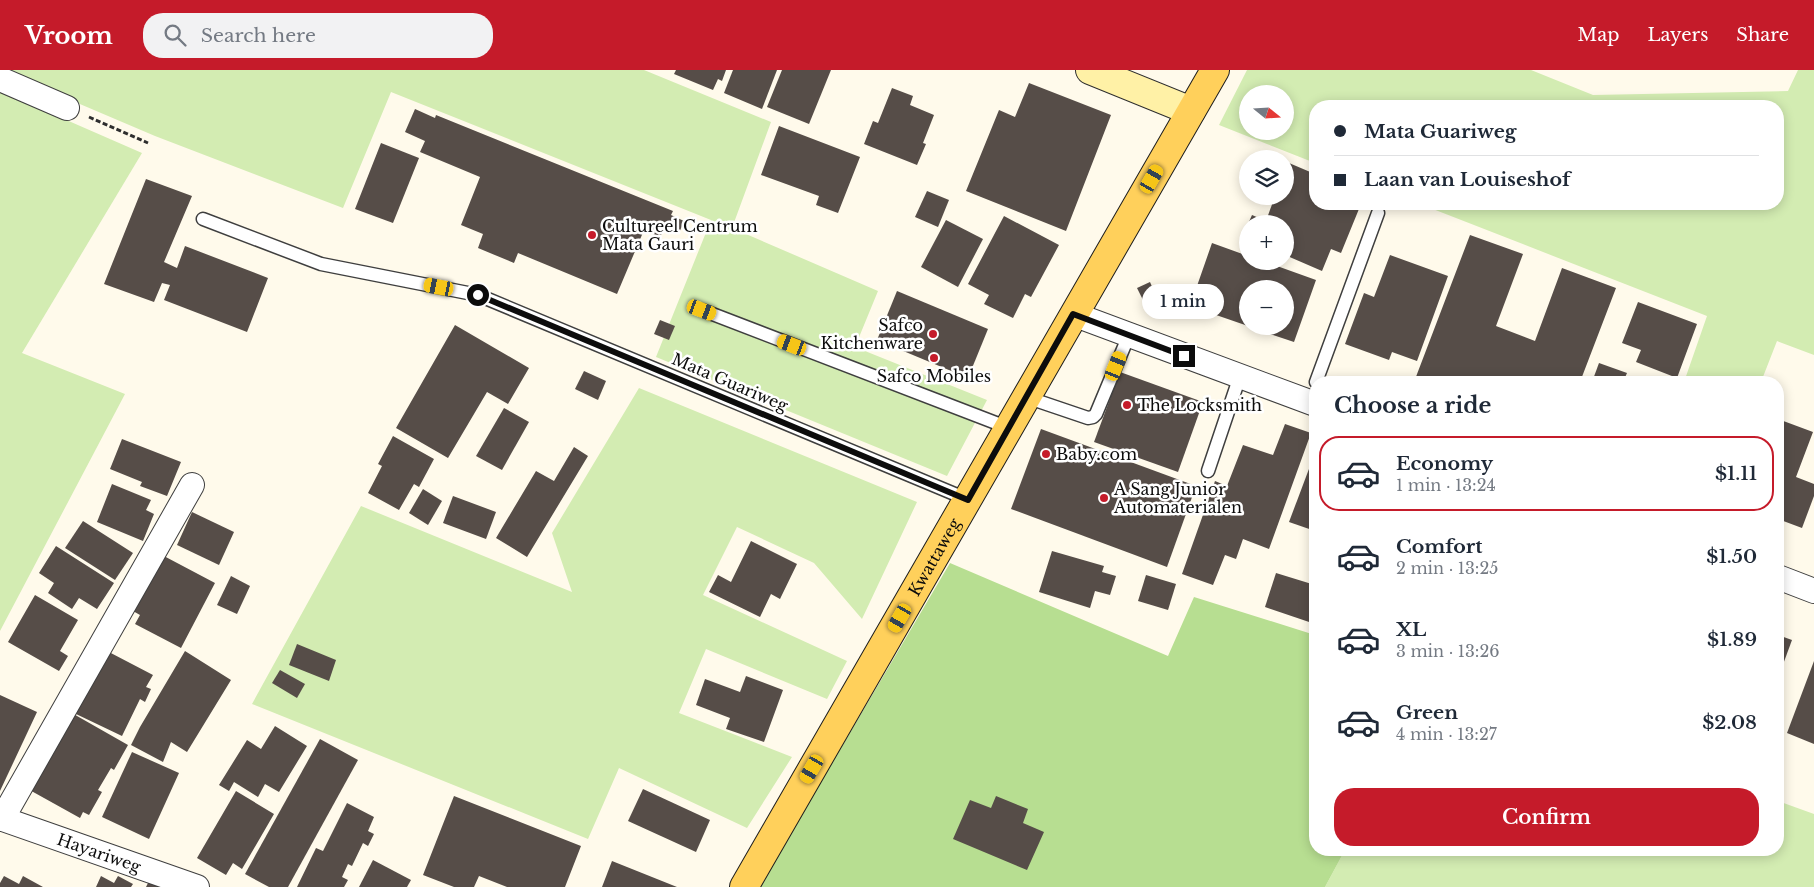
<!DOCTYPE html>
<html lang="en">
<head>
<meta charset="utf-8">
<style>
	body { margin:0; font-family:"Libre Baskerville",serif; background:#f2f2f3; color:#1f2937; height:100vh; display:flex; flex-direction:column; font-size:19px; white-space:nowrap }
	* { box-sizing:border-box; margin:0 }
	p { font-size:16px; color:#747a83 }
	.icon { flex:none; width:28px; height:28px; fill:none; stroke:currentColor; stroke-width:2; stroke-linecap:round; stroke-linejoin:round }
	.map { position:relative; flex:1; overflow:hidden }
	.side { position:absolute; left:1309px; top:306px; width:475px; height:480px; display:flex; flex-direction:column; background:#fff; border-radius:20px; box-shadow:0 2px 12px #0003 }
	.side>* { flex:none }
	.hud { position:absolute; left:1309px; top:30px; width:475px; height:110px; border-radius:20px; box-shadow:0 2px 12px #0003; display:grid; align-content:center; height:110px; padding:0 25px; background:#fff }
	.needle { width:32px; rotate:108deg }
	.fabs { position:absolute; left:1239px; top:15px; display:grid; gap:10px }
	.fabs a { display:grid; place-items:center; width:55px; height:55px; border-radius:50%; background:#fff; box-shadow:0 2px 12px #0003; font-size:25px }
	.end { position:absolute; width:22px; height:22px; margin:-11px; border:6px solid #0c0c0c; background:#fff; box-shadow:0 0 0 2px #fff }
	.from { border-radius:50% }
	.bubble { position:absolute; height:35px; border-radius:18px; background:#fff; box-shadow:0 2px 12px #0003; font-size:16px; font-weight:600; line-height:35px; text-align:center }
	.car { position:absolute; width:15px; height:30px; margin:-15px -8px; border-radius:6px; box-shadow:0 0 4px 1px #0007; background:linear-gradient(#f5c518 24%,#345 0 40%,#f5c518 0 76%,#345 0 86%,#f5c518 0) }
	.hud b { display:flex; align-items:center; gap:18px; height:48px; font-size:19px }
	.hud b+b { border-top:1px solid #e0e1e3 }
	.hud i { width:12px; height:12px; background:#1f2937 }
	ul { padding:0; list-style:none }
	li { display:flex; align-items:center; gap:15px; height:75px; margin:0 10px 8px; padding:0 15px; border:2px solid transparent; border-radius:20px }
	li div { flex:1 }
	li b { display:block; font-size:19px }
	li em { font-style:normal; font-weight:600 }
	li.on { border-color:#c51b2a }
	li>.icon { width:45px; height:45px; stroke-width:1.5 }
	h2 { padding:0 25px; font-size:22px; line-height:60px }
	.button { display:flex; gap:10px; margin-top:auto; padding:10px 25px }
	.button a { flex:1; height:58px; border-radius:20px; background:#c51b2a; color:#fff; font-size:20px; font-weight:600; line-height:58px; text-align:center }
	header { display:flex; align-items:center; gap:30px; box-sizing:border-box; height:70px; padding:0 25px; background:#c51b2a; color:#fff }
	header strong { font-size:24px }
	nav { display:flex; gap:28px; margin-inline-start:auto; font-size:18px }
	.search { width:350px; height:45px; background:#f2f2f3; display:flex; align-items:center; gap:12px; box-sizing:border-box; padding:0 18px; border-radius:20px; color:#747a83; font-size:19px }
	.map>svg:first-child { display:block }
	.green { fill:#d3ecb2; fill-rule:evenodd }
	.forest { fill:#b7de91 }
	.building { fill:#564d48 }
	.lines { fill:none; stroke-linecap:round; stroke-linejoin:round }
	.lane-casing { stroke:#3f3f3f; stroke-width:15 }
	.street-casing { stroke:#3f3f3f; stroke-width:26 }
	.secondary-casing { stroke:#2e2e2e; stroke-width:30 }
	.primary-casing { stroke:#1d1d1d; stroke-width:30 }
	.path { stroke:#2e2e2e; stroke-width:3; stroke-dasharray:5 2.5; stroke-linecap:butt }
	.lane { stroke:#fff; stroke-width:12 }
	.street { stroke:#fff; stroke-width:24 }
	.secondary { stroke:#fff1a6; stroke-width:28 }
	.primary { stroke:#ffd05b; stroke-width:28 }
	.route { stroke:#0c0c0c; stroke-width:6 }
	.poi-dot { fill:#c51b2a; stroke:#fff; stroke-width:2 }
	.labels { text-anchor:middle; stroke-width:5; stroke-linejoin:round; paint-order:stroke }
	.poi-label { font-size:16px; fill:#0c0c0c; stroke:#fff; text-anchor:start }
	.street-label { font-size:16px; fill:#0c0c0c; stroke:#fff }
</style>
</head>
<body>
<header>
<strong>Vroom</strong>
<div class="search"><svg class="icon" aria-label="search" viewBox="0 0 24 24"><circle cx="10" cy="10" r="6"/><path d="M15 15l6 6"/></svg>Search here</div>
<nav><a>Map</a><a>Layers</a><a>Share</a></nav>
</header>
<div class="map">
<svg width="1814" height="817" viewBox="0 0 1814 817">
	<rect width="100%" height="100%" fill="#fffaeb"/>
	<!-- green -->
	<g class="green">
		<path d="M0 0H644L771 52 732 158 878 221 855 277 987 330 947 406 656 287 711 150 391 22 343 138 155 66Z"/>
		<path d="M1247 0H1531L1593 25 1788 21 1798 0H1814V285L1777 271 1761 312H1684L1707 246 1420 134H1778V36H1315V93L1219 55ZM1248 24H1285V61H1248Z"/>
		<path d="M0 21 142 83 22 283 125 324 0 561Z"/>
		<path d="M639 318 917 432 862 549 814 493 737 457 703 525 847 591 827 629 706 579 679 643 792 687 747 758 619 698 588 769 252 634 361 436 572 522 552 463Z"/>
		<path d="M1778 731 1814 744V817H1325L1345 780H1778Z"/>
	</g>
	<!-- forest -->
	<path class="forest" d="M950 493 1168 586 1194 527 1315 565V780H1345L1325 817H759Z"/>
	<!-- building -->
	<g class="building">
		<path d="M676 0H726L722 11 718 9 713 20 674 4Z"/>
		<path d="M733 0H777L762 39 724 23Z"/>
		<path d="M782 0H831L809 54 767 37Z"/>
		<path d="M1029 13 1111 45 1066 161 966 121 999 40 1015 47Z"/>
		<path d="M892 18 913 26 910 35 934 45 923 73 926 74 917 95 864 74 873 51 878 53Z"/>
		<path d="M415 39 435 48 436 45 673 141 671 145 684 151 679 163 665 157 660 167 644 160 617 224 518 183 514 193 478 178 483 164 461 155 480 107 420 82 425 71 405 62Z"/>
		<path d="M779 56 860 87 838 143 816 135 819 126 761 105Z"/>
		<path d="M381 73 419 88 393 153 355 139Z"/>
		<path d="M1289 93 1315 104V134H1361L1341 183 1331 179 1322 201 1285 185V154H1248L1252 145 1266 151 1275 126H1285V102Z"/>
		<path d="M146 109 192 126 164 192 177 198 185 176 268 208 247 262 164 230 170 215 162 213 154 232 104 214Z"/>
		<path d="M927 121 949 130 938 157 915 147Z"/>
		<path d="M1004 146 1059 175 1031 227 1025 224 1013 248 984 234 989 225 968 214Z"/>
		<path d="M946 150 983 169 958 217 921 197Z"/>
		<path d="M1247 155H1248V170L1242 168Z"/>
		<path d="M1470 165 1523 184 1496 256 1535 271 1562 198 1616 218 1580 312H1414Z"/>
		<path d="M1212 173 1248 186V191H1263L1316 210 1294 272 1249 257 1285 256V219H1248V256L1190 236Z"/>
		<path d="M1390 185 1448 206 1417 291 1392 282 1389 290 1345 274 1364 223 1374 227Z"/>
		<path d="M1150 212 1156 226 1144 232 1137 218Z"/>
		<path d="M897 221 988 259 968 308 877 270Z"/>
		<path d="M1638 232 1697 254 1677 308 1636 292 1641 280 1622 273Z"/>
		<path d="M660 250 675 256 669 270 654 264Z"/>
		<path d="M455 255 529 298 508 334 487 322 448 388 396 358Z"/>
		<path d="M1599 293 1627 303 1623 312H1592Z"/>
		<path d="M584 301 606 311 598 330 575 319Z"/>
		<path d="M1120 302 1203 332 1178 402 1094 372Z"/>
		<path d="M504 338 529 352 502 400 476 386Z"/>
		<path d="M1778 349 1813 362 1796 407 1814 414V426L1802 458 1778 449 1780 443H1778Z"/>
		<path d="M1285 354 1311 363 1269 479 1243 469 1236 489 1225 485 1213 515 1182 504 1215 411 1227 416 1243 375 1273 385Z"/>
		<path d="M1041 359 1196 416 1167 497 1011 439Z"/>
		<path d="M393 366 434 389 419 417 414 414 399 440 368 423 382 396 378 394Z"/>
		<path d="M122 369 181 392 167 426 140 416 142 412 110 399Z"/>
		<path d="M574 377 588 386 527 487 496 468 536 401 554 411Z"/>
		<path d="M1315 383V461L1289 452Z"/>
		<path d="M112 414 151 430 146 440 154 444 143 471 97 452Z"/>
		<path d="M423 419 442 431 428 455 409 443Z"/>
		<path d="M453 426 496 442 486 469 443 453Z"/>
		<path d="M192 442 234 462 219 495 177 475Z"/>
		<path d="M83 451 133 483 115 510 65 478Z"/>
		<path d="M751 471 797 494 780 529 771 524 760 547 709 522 718 505 731 512Z"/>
		<path d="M56 476 114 513 97 539 79 528 72 539 48 523 54 513 39 503Z"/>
		<path d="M1052 481 1104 496 1102 502 1116 506 1110 525 1095 521 1090 538 1039 522Z"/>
		<path d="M162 485 215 513 181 578 135 554 140 545 133 541Z"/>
		<path d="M1276 503 1315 515V554L1265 537Z"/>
		<path d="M1146 505 1176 514 1168 540 1138 531Z"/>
		<path d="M231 506 250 516 237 544 217 535Z"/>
		<path d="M35 525 78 550 60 581 68 586 59 601 8 572Z"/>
		<path d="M1778 565 1792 570 1778 608Z"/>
		<path d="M297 574 336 590 329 611 289 595Z"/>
		<path d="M107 581 153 605 146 617 151 619 145 632 140 629 122 666 76 644Z"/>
		<path d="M185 581 231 610 187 682 171 672 163 692 131 675 140 657Z"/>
		<path d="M1814 591V674L1787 663Z"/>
		<path d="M280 600 305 614 297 628 272 613Z"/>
		<path d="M746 606 783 620 764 672 726 659 730 648 696 635 705 609 740 622Z"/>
		<path d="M0 625 37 642 0 721Z"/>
		<path d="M70 642 128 675 114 700 111 698 98 720 102 722 89 745 83 742 80 748 26 718Z"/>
		<path d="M275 656 307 676 279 722 265 714 258 727 234 712 229 721 219 715 247 670 261 679Z"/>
		<path d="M320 669 358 690 288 817H269L245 804Z"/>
		<path d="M132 682 179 703 149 769 102 747Z"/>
		<path d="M643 719 710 750 696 782 628 751Z"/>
		<path d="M236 721 274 744 242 799 233 793 226 805 197 788Z"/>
		<path d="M454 726 581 776 565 817H507L479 806 474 817H454L423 805Z"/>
		<path d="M996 726 1028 739 1023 753 1044 762 1027 800 953 769 970 730 991 738Z"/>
		<path d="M347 733 374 747 368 761 374 764 368 776 363 773 352 796 348 794 342 807 348 810 344 817H297L316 778 323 781Z"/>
		<path d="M373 790 411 810 407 817H359Z"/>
		<path d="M612 791 677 817H602Z"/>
		<path d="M4 806 19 814 23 806 43 817H0V813Z"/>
		<path d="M101 806 114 813 118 806 133 814 131 817H96Z"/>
		<path d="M149 811 163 817H146Z"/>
	</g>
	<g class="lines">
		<defs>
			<g id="lane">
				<path d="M203 149 321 194 478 225 969 430"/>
				<path d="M702 240 1009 358"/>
				<path d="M1316 312 1378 143"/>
				<path d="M1026 327 1088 348 1093 347 1096 344 1129 265"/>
				<path d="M1208 401 1240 306"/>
			</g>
			<g id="street">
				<path d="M0 9 67 38"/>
				<path d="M1073 244 1315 334"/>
				<path d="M1778 507 1814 521"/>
				<path id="s1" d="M0 748 197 817"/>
				<path d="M2 749 192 415"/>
			</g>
			<path id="secondary" d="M1090 0 1191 41"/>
			<g id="primary">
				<path id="s2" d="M744 817 1215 0"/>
			</g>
		</defs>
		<!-- lane casing -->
		<use href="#lane" class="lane-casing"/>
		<!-- street casing -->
		<use href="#street" class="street-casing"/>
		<!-- secondary casing -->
		<use href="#secondary" class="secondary-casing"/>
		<!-- primary casing -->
		<use href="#primary" class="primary-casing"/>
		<!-- path -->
		<path class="path" d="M89 47 148 73"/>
		<!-- lane -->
		<use href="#lane" class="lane"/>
		<!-- street -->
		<use href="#street" class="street"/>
		<!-- secondary -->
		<use href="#secondary" class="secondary"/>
		<!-- primary -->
		<use href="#primary" class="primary"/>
	</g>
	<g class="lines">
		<!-- route -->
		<path class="route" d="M478 225 968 430 1073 244 1184 286"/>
	</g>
	<!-- markers -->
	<g class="poi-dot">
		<circle cx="592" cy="165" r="5"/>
		<circle cx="933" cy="264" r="5"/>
		<circle cx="934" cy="288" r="5"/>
		<circle cx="1127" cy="335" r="5"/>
		<circle cx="1046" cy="384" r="5"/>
		<circle cx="1104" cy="428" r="5"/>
	</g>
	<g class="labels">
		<!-- poi labels -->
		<g class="poi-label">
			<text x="602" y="162">Cultureel Centrum<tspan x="602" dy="18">Mata Gauri</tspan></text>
			<text x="923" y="261" text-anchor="end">Safco<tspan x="923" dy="18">Kitchenware</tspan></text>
			<text x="934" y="312" text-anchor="middle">Safco Mobiles</text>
			<text x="1137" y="341">The Locksmith</text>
			<text x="1056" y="390">Baby.com</text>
			<text x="1114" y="425">A Sang Junior<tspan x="1114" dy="18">Automaterialen</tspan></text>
		</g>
		<!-- street labels -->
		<g class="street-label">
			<text transform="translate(730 312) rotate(23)" y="6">Mata Guariweg</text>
			<text dy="6" stroke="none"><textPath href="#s2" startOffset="381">Kwattaweg</textPath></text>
			<text dy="6" stroke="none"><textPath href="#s1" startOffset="105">Hayariweg</textPath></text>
		</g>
	</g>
</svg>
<div class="fabs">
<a><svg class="needle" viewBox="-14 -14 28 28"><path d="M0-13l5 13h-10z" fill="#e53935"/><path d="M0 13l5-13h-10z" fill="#747a83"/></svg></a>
<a><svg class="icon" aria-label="layers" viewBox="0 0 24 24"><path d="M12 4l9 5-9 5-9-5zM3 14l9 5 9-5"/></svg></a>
<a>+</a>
<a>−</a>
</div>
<i class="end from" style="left:478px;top:225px"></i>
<i class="end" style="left:1184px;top:286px"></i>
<div class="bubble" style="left:1142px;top:214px;width:82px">1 min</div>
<i class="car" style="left:1152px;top:109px;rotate:30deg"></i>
<i class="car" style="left:439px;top:217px;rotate:281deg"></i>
<i class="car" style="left:702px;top:240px;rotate:111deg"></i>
<i class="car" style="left:792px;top:275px;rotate:291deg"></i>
<i class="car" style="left:1116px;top:296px;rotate:22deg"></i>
<i class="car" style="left:900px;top:548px;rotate:210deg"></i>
<i class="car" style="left:812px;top:699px;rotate:210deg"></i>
<div class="hud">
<b><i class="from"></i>Mata Guariweg</b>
<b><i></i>Laan van Louiseshof</b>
</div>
<section class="side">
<h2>Choose a ride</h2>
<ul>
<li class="on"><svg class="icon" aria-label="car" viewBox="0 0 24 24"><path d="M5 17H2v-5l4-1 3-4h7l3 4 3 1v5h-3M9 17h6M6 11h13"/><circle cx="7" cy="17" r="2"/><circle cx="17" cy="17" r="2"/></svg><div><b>Economy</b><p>1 min · 13:24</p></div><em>$1.11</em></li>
<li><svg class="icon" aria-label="car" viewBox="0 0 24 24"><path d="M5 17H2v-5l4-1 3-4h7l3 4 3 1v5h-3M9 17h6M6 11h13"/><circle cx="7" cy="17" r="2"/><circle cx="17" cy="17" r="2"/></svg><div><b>Comfort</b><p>2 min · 13:25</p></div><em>$1.50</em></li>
<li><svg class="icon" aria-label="car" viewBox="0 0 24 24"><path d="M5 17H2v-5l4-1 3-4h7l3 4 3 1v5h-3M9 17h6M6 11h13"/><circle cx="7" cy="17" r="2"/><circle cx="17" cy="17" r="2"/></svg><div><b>XL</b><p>3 min · 13:26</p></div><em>$1.89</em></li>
<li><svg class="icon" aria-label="car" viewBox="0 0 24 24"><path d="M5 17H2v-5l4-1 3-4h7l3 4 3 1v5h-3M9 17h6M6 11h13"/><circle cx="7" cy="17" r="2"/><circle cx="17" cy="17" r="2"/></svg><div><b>Green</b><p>4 min · 13:27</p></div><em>$2.08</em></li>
</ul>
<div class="button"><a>Confirm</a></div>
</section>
</div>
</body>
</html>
